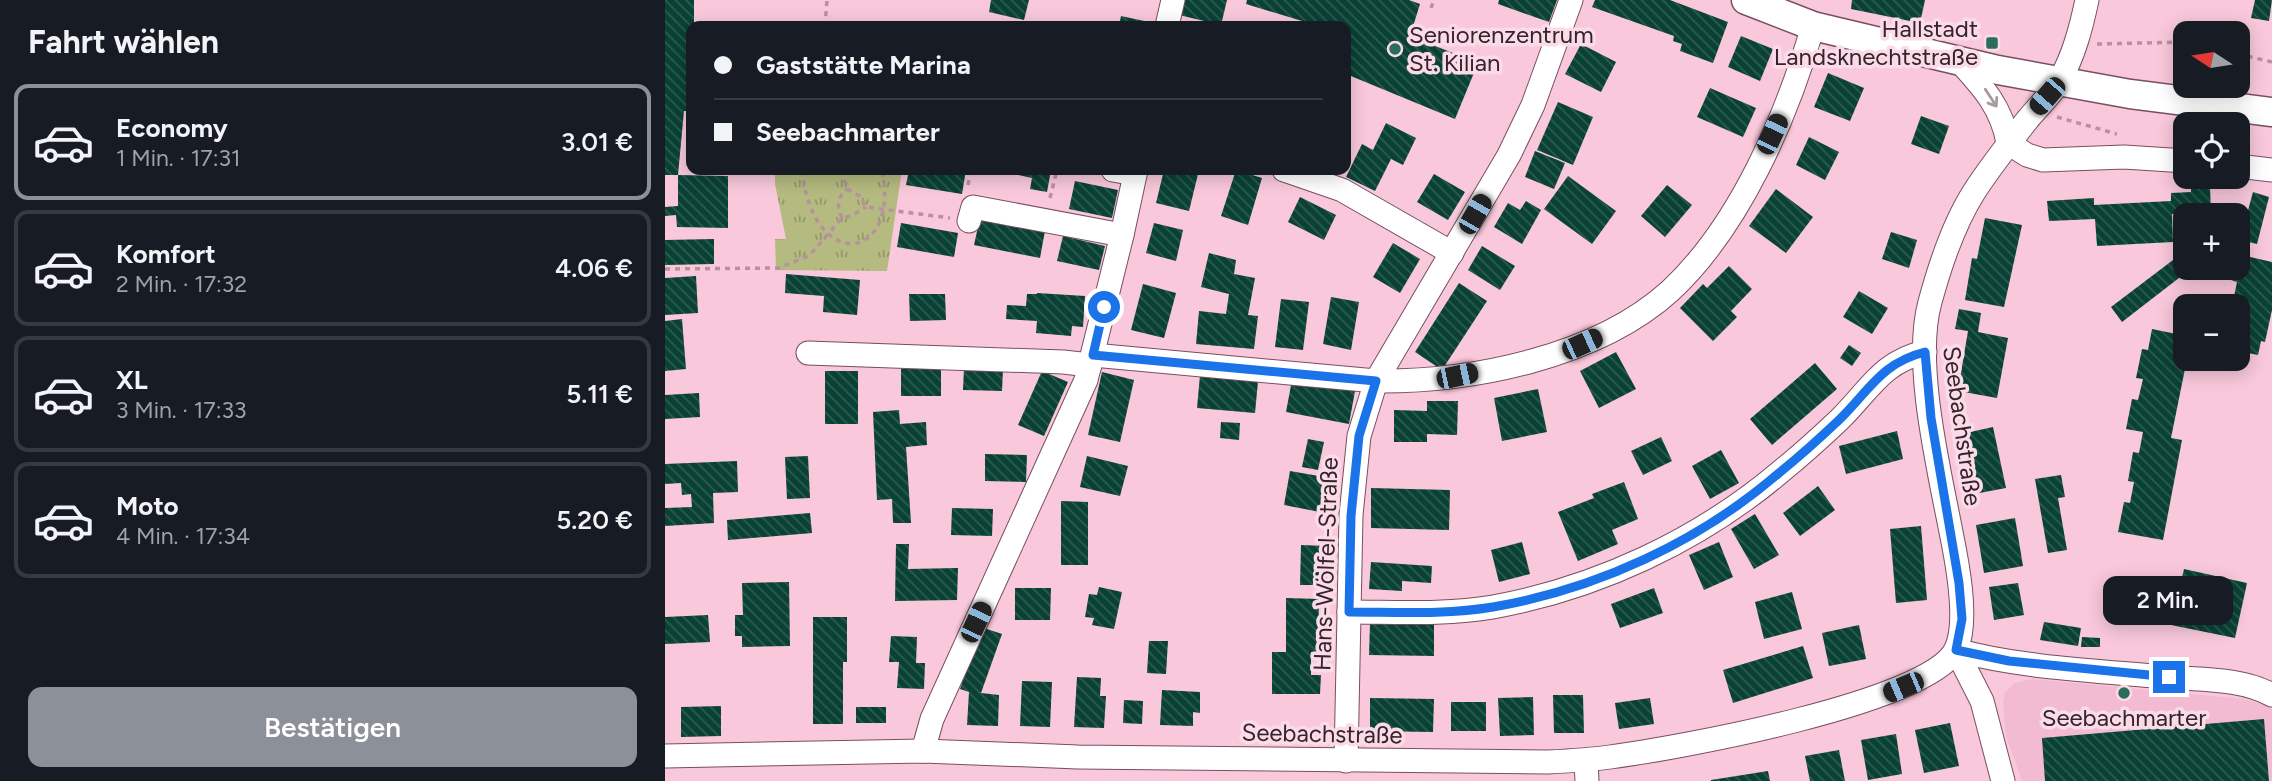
<!DOCTYPE html>
<html lang="de">
<head>
<meta charset="utf-8">
<style>
	body { margin:0; font-family:Figtree,sans-serif; background:#242831; color:#f1f3f6; height:100vh; display:flex; flex-direction:column; font-size:26px; white-space:nowrap }
	* { box-sizing:border-box; margin:0 }
	p { font-size:23px; color:#9ea1a6 }
	.icon { flex:none; width:38px; height:38px; fill:none; stroke:currentColor; stroke-width:2; stroke-linecap:round; stroke-linejoin:round }
	.map { position:relative; flex:1; overflow:hidden }
	.details { display:flex; flex-direction:column; background:#171b24; width:665px }
	.details>* { flex:none }
	.banner { position:absolute; left:21px; top:21px; width:665px; height:154px; border-radius:14px; box-shadow:0 4px 18px #0003; display:grid; align-content:center; height:154px; padding:0 28px; background:#171b24 }
	.needle { width:46px; rotate:282deg }
	.buttons { position:absolute; left:1508px; top:21px; display:grid; gap:14px }
	.buttons a { display:grid; place-items:center; width:77px; height:77px; border-radius:14px; background:#171b24; box-shadow:0 4px 18px #0003; font-size:35px }
	.end { position:absolute; width:32px; height:32px; margin:-16px; border:9px solid #1a73e8; background:#fff; box-shadow:0 0 0 4px #fff }
	.from { border-radius:50% }
	.bubble { position:absolute; height:49px; border-radius:14px; background:#171b24; box-shadow:0 4px 18px #0003; font-size:23px; font-weight:600; line-height:49px; text-align:center }
	.car { position:absolute; width:21px; height:42px; margin:-21px -10px; border-radius:9px; box-shadow:0 0 5px 2px #0007; background:linear-gradient(#222 24%,#8ab4d8 0 40%,#222 0 76%,#8ab4d8 0 86%,#222 0) }
	.banner b { display:flex; align-items:center; gap:24px; height:66px; font-size:26px }
	.banner b+b { border-top:2px solid #363941 }
	.banner i { width:18px; height:18px; background:#f1f3f6 }
	ul { padding:0; list-style:none }
	li { display:flex; align-items:center; gap:21px; height:116px; margin:0 14px 10px; padding:0 14px; border:4px solid #363941; border-radius:14px }
	li div { flex:1 }
	li b { display:block; font-size:26px }
	li em { font-style:normal; font-weight:600 }
	li.active { border-color:#8c9099 }
	li>.icon { width:63px; height:63px; stroke-width:1.5 }
	h2 { padding:0 28px; font-size:32px; line-height:84px }
	.primary-button { display:flex; gap:14px; margin-top:auto; padding:14px 28px }
	.primary-button a { flex:1; height:80px; border-radius:14px; background:#8c9099; color:#fff; font-size:28px; font-weight:600; line-height:80px; text-align:center }
	main { display:flex; flex:1; min-height:0 }
	.map>svg:first-child { display:block }
	.built { fill:#f3bbd2 }
	.grass { fill:url(#grass-tufts) }
	.building { fill:url(#building-back-hatch) }
	.lines { fill:none; stroke-linecap:round; stroke-linejoin:round }
	.minor-casing { stroke:#784e60; stroke-width:25 }
	.major-casing { stroke:#784e60; stroke-width:31 }
	.path { stroke:#b891a0; stroke-width:3.5; stroke-dasharray:5 5; stroke-linecap:butt }
	.minor { stroke:#fff; stroke-width:23 }
	.major { stroke:#fff; stroke-width:28 }
	.oneway { stroke:#a59ca0 }
	.route { stroke:#1a73e8; stroke-width:9 }
	.poi-dot { fill:#2c6c5b; stroke:#fadbe7; stroke-width:2.5 }
	.labels { text-anchor:middle; stroke-width:7; stroke-linejoin:round; paint-order:stroke }
	.poi-label { font-size:24px; fill:#36242b; stroke:#fadbe7; text-anchor:end }
	.street-label { font-size:24px; fill:#36242b; stroke:#fadbe7 }
</style>
</head>
<body>
<main>
<section class="details">
<h2>Fahrt wählen</h2>
<ul>
<li class="active"><svg class="icon" aria-label="car" viewBox="0 0 24 24"><path d="M5 17H2v-5l4-1 3-4h7l3 4 3 1v5h-3M9 17h6M6 11h13"/><circle cx="7" cy="17" r="2"/><circle cx="17" cy="17" r="2"/></svg><div><b>Economy</b><p>1 Min. · 17:31</p></div><em>3.01 €</em></li>
<li><svg class="icon" aria-label="car" viewBox="0 0 24 24"><path d="M5 17H2v-5l4-1 3-4h7l3 4 3 1v5h-3M9 17h6M6 11h13"/><circle cx="7" cy="17" r="2"/><circle cx="17" cy="17" r="2"/></svg><div><b>Komfort</b><p>2 Min. · 17:32</p></div><em>4.06 €</em></li>
<li><svg class="icon" aria-label="car" viewBox="0 0 24 24"><path d="M5 17H2v-5l4-1 3-4h7l3 4 3 1v5h-3M9 17h6M6 11h13"/><circle cx="7" cy="17" r="2"/><circle cx="17" cy="17" r="2"/></svg><div><b>XL</b><p>3 Min. · 17:33</p></div><em>5.11 €</em></li>
<li><svg class="icon" aria-label="car" viewBox="0 0 24 24"><path d="M5 17H2v-5l4-1 3-4h7l3 4 3 1v5h-3M9 17h6M6 11h13"/><circle cx="7" cy="17" r="2"/><circle cx="17" cy="17" r="2"/></svg><div><b>Moto</b><p>4 Min. · 17:34</p></div><em>5.20 €</em></li>
</ul>
<div class="primary-button"><a>Bestätigen</a></div>
</section>
<div class="map">
<svg width="1607" height="781" viewBox="0 0 1607 781">
	<defs>
		<pattern id="grass-tufts" width="24" height="20" patternUnits="userSpaceOnUse" patternTransform="scale(1.75)"><rect width="24" height="20" fill="#b5ba80"/><path d="M3 7l-1-3M5 7V3M7 7l1-3M15 17l-1-3M17 17v-4M19 17l1-3" fill="none" stroke="#949769"/></pattern>
		<pattern id="building-back-hatch" width="6" height="6" patternUnits="userSpaceOnUse" patternTransform="scale(1.75)"><rect width="6" height="6" fill="#094235"/><path d="M-1 5l2 2M0 0l6 6M5-1l2 2" fill="none" stroke="#2e5b51"/></pattern>
	</defs>
	<rect width="100%" height="100%" fill="#f9c8db"/>
	<!-- built -->
	<path class="built" d="M1367 679 1579 699 1602 706 1607 709V781H1357L1341 736 1338 704 1340 692 1350 683Z"/>
	<!-- grass -->
	<path class="grass" d="M110 170H237L222 271 111 270 110 239H121L110 184Z"/>
	<!-- building -->
	<g class="building">
		<path d="M0 0H29V26H26V111H19L13 175H0Z"/>
		<path d="M326 0H364L359 20 324 12Z"/>
		<path d="M518 0H562L556 25 514 15Z"/>
		<path d="M582 0H744L755 4 745 36 813 63 790 119 681 74V26H647V24L581 4Z"/>
		<path d="M834 0H892L884 22 833 4Z"/>
		<path d="M930 0H1005L1063 22 1048 63 1015 51 1017 44 1008 41 1009 36 927 7Z"/>
		<path d="M1187 0H1260L1255 23 1186 9Z"/>
		<path d="M1590 0H1607L1604 21 1586 18Z"/>
		<path d="M456 16 493 24V26H454Z"/>
		<path d="M1076 36 1108 49 1095 81 1063 67Z"/>
		<path d="M916 44 951 62 936 92 900 74Z"/>
		<path d="M1163 73 1199 88 1185 121 1149 107Z"/>
		<path d="M1045 88 1091 108 1078 137 1032 117Z"/>
		<path d="M893 102 928 117 908 165 872 150Z"/>
		<path d="M1256 116 1284 126 1274 154 1246 144Z"/>
		<path d="M721 123 751 138 738 165 726 159 710 191 681 177 697 144 708 150Z"/>
		<path d="M1144 137 1174 152 1160 180 1131 165Z"/>
		<path d="M870 151 900 163 889 189 860 177Z"/>
		<path d="M244 170H301L297 194 241 185Z"/>
		<path d="M331 170H386L382 192 365 189 367 178Z"/>
		<path d="M499 170H534L524 211 491 203Z"/>
		<path d="M571 170 597 178 583 225 556 216Z"/>
		<path d="M769 174 800 192 783 220 752 202Z"/>
		<path d="M13 175 63 176V228L12 227 11 215 0 216V207L13 206Z"/>
		<path d="M903 176 951 211 927 244 879 209Z"/>
		<path d="M410 181 453 190 447 218 404 209Z"/>
		<path d="M1002 185 1027 205 1000 237 976 216Z"/>
		<path d="M1545 185 1546 215 1507 214 1508 242 1432 246 1430 219 1384 221 1382 201 1429 198V205L1506 201V193L1526 192V186Z"/>
		<path d="M1111 189 1148 217 1121 253 1084 226Z"/>
		<path d="M1588 192 1604 197 1592 244 1575 240Z"/>
		<path d="M635 197 671 215 659 240 623 222Z"/>
		<path d="M861 201 876 210 857 244 829 227 843 203 855 210Z"/>
		<path d="M315 218 380 231 375 258 309 245Z"/>
		<path d="M1320 218 1357 225 1339 307 1300 300 1307 258 1312 259Z"/>
		<path d="M236 223 293 233 289 257 232 247Z"/>
		<path d="M489 223 518 230 511 261 481 253Z"/>
		<path d="M1226 232 1252 240 1244 268 1217 259Z"/>
		<path d="M398 236 440 246 434 270 392 261Z"/>
		<path d="M49 239V264L0 265V240Z"/>
		<path d="M728 243 755 259 735 293 708 277Z"/>
		<path d="M817 246 850 266 835 290 803 270Z"/>
		<path d="M544 253 571 260 569 274 590 278 583 315 593 316 589 349 531 344 534 311 561 314 564 294 536 287Z"/>
		<path d="M1581 256 1607 262V310L1600 342 1596 341 1593 355 1573 351V306H1567L1572 282 1566 280 1569 269 1578 271Z"/>
		<path d="M1512 257 1523 271 1457 322 1446 307Z"/>
		<path d="M1064 266 1087 289 1066 311 1072 317 1048 341 1015 308 1038 284 1042 288Z"/>
		<path d="M121 274 195 280 192 315 158 312 159 296 120 293Z"/>
		<path d="M31 276 33 313 0 315V278Z"/>
		<path d="M794 283 822 301 777 370 750 352Z"/>
		<path d="M478 284 511 293 499 338 466 330Z"/>
		<path d="M1194 291 1223 308 1207 334 1178 317Z"/>
		<path d="M372 293 420 296 418 327 407 326 406 336 371 333 372 321 341 319 342 305 361 306 362 294H372Z"/>
		<path d="M244 294H280L281 320 245 321Z"/>
		<path d="M666 297 694 302 686 350 658 344Z"/>
		<path d="M616 299 644 302 638 350 610 347Z"/>
		<path d="M1294 309 1316 313 1313 332 1343 338 1332 398 1293 391 1303 331 1290 329Z"/>
		<path d="M17 319 21 369 0 371V321Z"/>
		<path d="M1487 329 1521 336 1522 359 1506 438 1517 440 1498 540 1453 532 1459 502 1465 503 1469 482 1463 481 1468 452 1474 453 1478 432 1461 429 1467 399 1473 400 1478 379 1471 378 1477 349 1483 350Z"/>
		<path d="M1184 345 1196 353 1187 366 1175 358Z"/>
		<path d="M951 352 971 389 934 408 915 371Z"/>
		<path d="M1150 363 1172 389 1107 445 1085 419Z"/>
		<path d="M299 368 338 369 337 391 298 390Z"/>
		<rect x="236" y="369" width="40" height="27"/>
		<rect x="160" y="371" width="33" height="53"/>
		<path d="M377 371 403 382 379 436 353 425Z"/>
		<path d="M437 372 469 380 455 442 423 435Z"/>
		<path d="M535 375 593 381 590 413 532 408Z"/>
		<path d="M627 380 690 391 684 424 621 412Z"/>
		<path d="M873 389 882 432 837 441 829 398Z"/>
		<path d="M34 393 35 417 0 419V395Z"/>
		<path d="M762 401H793L792 435 762 434V442H729V410L762 411Z"/>
		<path d="M234 410 235 424 261 422 262 445 241 447 246 523H228L227 499 212 500 208 412Z"/>
		<path d="M556 422 575 423 574 440 555 438Z"/>
		<path d="M1328 427 1341 488 1309 494 1296 434Z"/>
		<path d="M1232 431 1238 459 1181 474 1174 446Z"/>
		<path d="M996 437 1007 461 978 475 966 451Z"/>
		<path d="M643 439 659 442 653 470 637 467Z"/>
		<path d="M1056 450 1074 483 1045 499 1027 466Z"/>
		<path d="M320 454 362 455 361 482 320 481Z"/>
		<path d="M143 456 145 498 122 499 120 457Z"/>
		<path d="M422 456 463 466 455 496 415 487Z"/>
		<path d="M72 461 73 492 48 493 49 523 0 526V508L27 507 26 494 17 495 16 483 0 484V464Z"/>
		<path d="M625 471 671 479 665 514 619 505Z"/>
		<path d="M1396 475 1400 497 1393 498 1402 550 1383 553 1370 479Z"/>
		<path d="M959 482 973 519 947 530 953 544 913 561 893 512 929 498 927 494Z"/>
		<path d="M1153 486 1170 510 1135 536 1118 513Z"/>
		<path d="M706 488 785 490 784 530 706 528Z"/>
		<path d="M396 501 423 502V565H396Z"/>
		<path d="M287 508 328 509 327 536 286 535Z"/>
		<path d="M145 513 147 533 63 540 62 520Z"/>
		<path d="M1090 514 1114 555 1089 569 1066 529Z"/>
		<path d="M1350 518 1358 566 1319 573 1311 525Z"/>
		<path d="M1256 526 1262 600 1231 603 1225 529Z"/>
		<path d="M857 542 865 574 834 582 826 550Z"/>
		<path d="M1054 542 1068 577 1039 590 1024 555Z"/>
		<path d="M231 544H244L243 569 293 568 292 600 230 601Z"/>
		<path d="M636 545 662 546V585H635Z"/>
		<path d="M706 562 767 566 766 583 737 581V591L704 589Z"/>
		<path d="M1519 569 1582 583 1570 638 1506 625Z"/>
		<path d="M124 582 125 646 77 647V636H70V615H78L77 583Z"/>
		<path d="M1353 583 1359 615 1329 620 1324 587Z"/>
		<path d="M434 587 457 592 449 629 427 625 429 618 420 617 424 594 432 595Z"/>
		<path d="M350 588H386L385 620H350Z"/>
		<path d="M989 588 998 613 955 628 946 604Z"/>
		<path d="M1127 592 1137 629 1099 639 1090 602Z"/>
		<path d="M621 598 654 599 653 652H646V675H656L655 694H607V652H621Z"/>
		<path d="M43 615 45 642 0 644V617Z"/>
		<path d="M148 617H182V662H178V724H148Z"/>
		<path d="M1379 622 1416 628 1413 646 1375 640Z"/>
		<path d="M705 623 769 624V656L704 655Z"/>
		<path d="M1194 625 1201 659 1164 666 1157 633Z"/>
		<path d="M316 627 337 634 316 693 334 695 333 726 302 725 304 692 295 689Z"/>
		<path d="M226 636 252 637 251 663H260L259 689 232 688 234 662H224Z"/>
		<path d="M1417 637 1435 638V647H1416Z"/>
		<path d="M484 641H503L501 674 482 673Z"/>
		<path d="M1138 646 1148 678 1068 703 1058 670Z"/>
		<path d="M412 677 436 678 435 696H441L439 728 409 727Z"/>
		<path d="M357 681 387 682 385 727 355 726Z"/>
		<path d="M497 690 535 692V713L528 712V726L495 725Z"/>
		<path d="M888 695H918L919 733H889Z"/>
		<path d="M868 697 869 735 835 736 833 698Z"/>
		<path d="M705 698 769 699 768 732 705 731Z"/>
		<path d="M985 698 989 724 954 729 950 703Z"/>
		<path d="M459 700 478 701 477 724 458 723Z"/>
		<rect x="786" y="702" width="35" height="29"/>
		<path d="M56 706V736L16 737V707Z"/>
		<rect x="191" y="707" width="30" height="16"/>
		<path d="M1599 719 1604 781H1380L1377 738Z"/>
		<path d="M1285 723 1294 766 1259 773 1250 730Z"/>
		<path d="M1231 734 1237 774 1203 780 1196 740Z"/>
		<path d="M1174 750 1180 781H1145L1140 756Z"/>
		<path d="M1103 771 1105 781H1046V780Z"/>
	</g>
	<g class="lines">
		<defs>
			<g id="minor">
				<path d="M502 26 508 0"/>
				<path d="M1294 61C1318 87 1337 108 1343 143"/>
				<path d="M1343 143 1362 155 1378 160 1459 157 1521 161"/>
				<path d="M1573 166 1607 170"/>
				<path d="M448 170 470 174"/>
				<path d="M619 170 677 190 787 253"/>
				<path d="M304 221 308 207 457 235"/>
				<path d="M143 353 398 362 425 365"/>
				<path d="M428 355 711 381C807 382 932 357 1005 291 1075 226 1122 116 1148 26"/>
				<path d="M684 612C731 612 781 615 828 607 932 588 1033 541 1114 473 1135 456 1155 438 1174 420 1204 391 1216 362 1260 352"/>
				<path d="M1291 650C1356 668 1435 671 1502 677 1536 680 1577 678 1607 695"/>
				<path d="M1291 650 1317 701 1338 781"/>
				<path d="M258 751 267 719 421 380 457 235 471 170"/>
				<path d="M0 756 258 751 413 757 883 762C904 761 924 760 945 757 1006 749 1266 703 1291 649 1304 621 1292 561 1286 532 1274 469 1248 363 1265 302 1275 265 1288 225 1309 192 1325 167 1344 143 1363 119 1373 107 1387 94 1395 80 1409 55 1416 28 1422 0"/>
				<path d="M921 760 922 781"/>
				<path d="M681 761 686 515 694 436 711 381 844 155 868 105 906 0"/>
			</g>
			<path id="major" d="M1081 0 1148 26 1333 70 1465 94 1607 112"/>
		</defs>
		<!-- minor casing -->
		<use href="#minor" class="minor-casing"/>
		<!-- major casing -->
		<use href="#major" class="major-casing"/>
		<!-- path -->
		<g class="path">
			<path d="M766 8 769 0"/>
			<path d="M160 26 162 0"/>
			<path d="M1432 44 1521 42"/>
			<path d="M1573 54 1607 62"/>
			<path d="M1392 117 1452 134"/>
			<path d="M137 170C147 273 236 263 217 170"/>
			<path d="M176 170 182 189 196 197 201 207 285 218"/>
			<path d="M303 185 306 170"/>
			<path d="M385 198 392 170"/>
			<path d="M177 218C171 207 173 196 182 189"/>
			<path d="M0 269 114 268 145 255 177 218 186 216 201 207"/>
		</g>
		<!-- minor -->
		<use href="#minor" class="minor"/>
		<!-- major -->
		<use href="#major" class="major"/>
	</g>
	<!-- one-way arrows -->
	<defs><path id="oneway-shaft" d="M-6 0H5M1.5-3L5.5 0L1.5 3" fill="none" stroke-width="1.6" stroke-linecap="round" stroke-linejoin="round" transform="scale(1.75)"/></defs>
	<use class="oneway" href="#oneway-shaft" transform="translate(1326 98) rotate(57)"/>
	<g class="lines">
		<!-- route -->
		<path class="route" d="M439 307 428 355 711 381 694 436 686 516 684 612C731 612 781 615 828 607 932 589 1034 542 1114 473 1135 456 1155 438 1174 420 1204 391 1216 363 1260 352L1266 418 1294 583 1297 619 1291 650 1344 661 1504 677"/>
	</g>
	<!-- markers -->
	<g class="poi-dot">
		<rect x="1320" y="36" width="14" height="14" rx="3.5"/>
		<circle cx="730" cy="49" r="7"/>
		<circle cx="1459" cy="693" r="7"/>
	</g>
	<g class="labels">
		<!-- poi labels -->
		<g class="poi-label">
			<text x="1313" y="37">Hallstadt<tspan x="1313" dy="28">Landsknechtstraße</tspan></text>
			<text x="744" y="43" text-anchor="start">Seniorenzentrum<tspan x="744" dy="28">St. Kilian</tspan></text>
			<text x="1459" y="726" text-anchor="middle">Seebachmarter</text>
		</g>
		<!-- street labels -->
		<g class="street-label">
			<text transform="translate(1297 426) rotate(82)" y="8">Seebachstraße</text>
			<text transform="translate(661 564) rotate(-88)" y="8">Hans-Wölfel-Straße</text>
			<text transform="translate(657 734) rotate(1)" y="8">Seebachstraße</text>
		</g>
	</g>
</svg>
<div class="buttons">
<a><svg class="needle" viewBox="-14 -14 28 28"><path d="M0-13l5 13h-10z" fill="#e53935"/><path d="M0 13l5-13h-10z" fill="#9ea1a6"/></svg></a>
<a><svg class="icon" aria-label="locate" viewBox="0 0 24 24"><circle cx="12" cy="12" r="6"/><path d="M12 2v4M12 18v4M2 12h4M18 12h4"/></svg></a>
<a>+</a>
<a>−</a>
</div>
<i class="end from" style="left:439px;top:307px"></i>
<i class="end" style="left:1504px;top:677px"></i>
<div class="bubble" style="left:1438px;top:576px;width:130px">2 Min.</div>
<i class="car" style="left:1382px;top:96px;rotate:221deg"></i>
<i class="car" style="left:1107px;top:134px;rotate:25deg"></i>
<i class="car" style="left:810px;top:214px;rotate:30deg"></i>
<i class="car" style="left:917px;top:344px;rotate:65deg"></i>
<i class="car" style="left:792px;top:376px;rotate:78deg"></i>
<i class="car" style="left:311px;top:622px;rotate:25deg"></i>
<i class="car" style="left:1238px;top:687px;rotate:247deg"></i>
<div class="banner">
<b><i class="from"></i>Gaststätte Marina</b>
<b><i></i>Seebachmarter</b>
</div>
</div>
</main>
</body>
</html>
